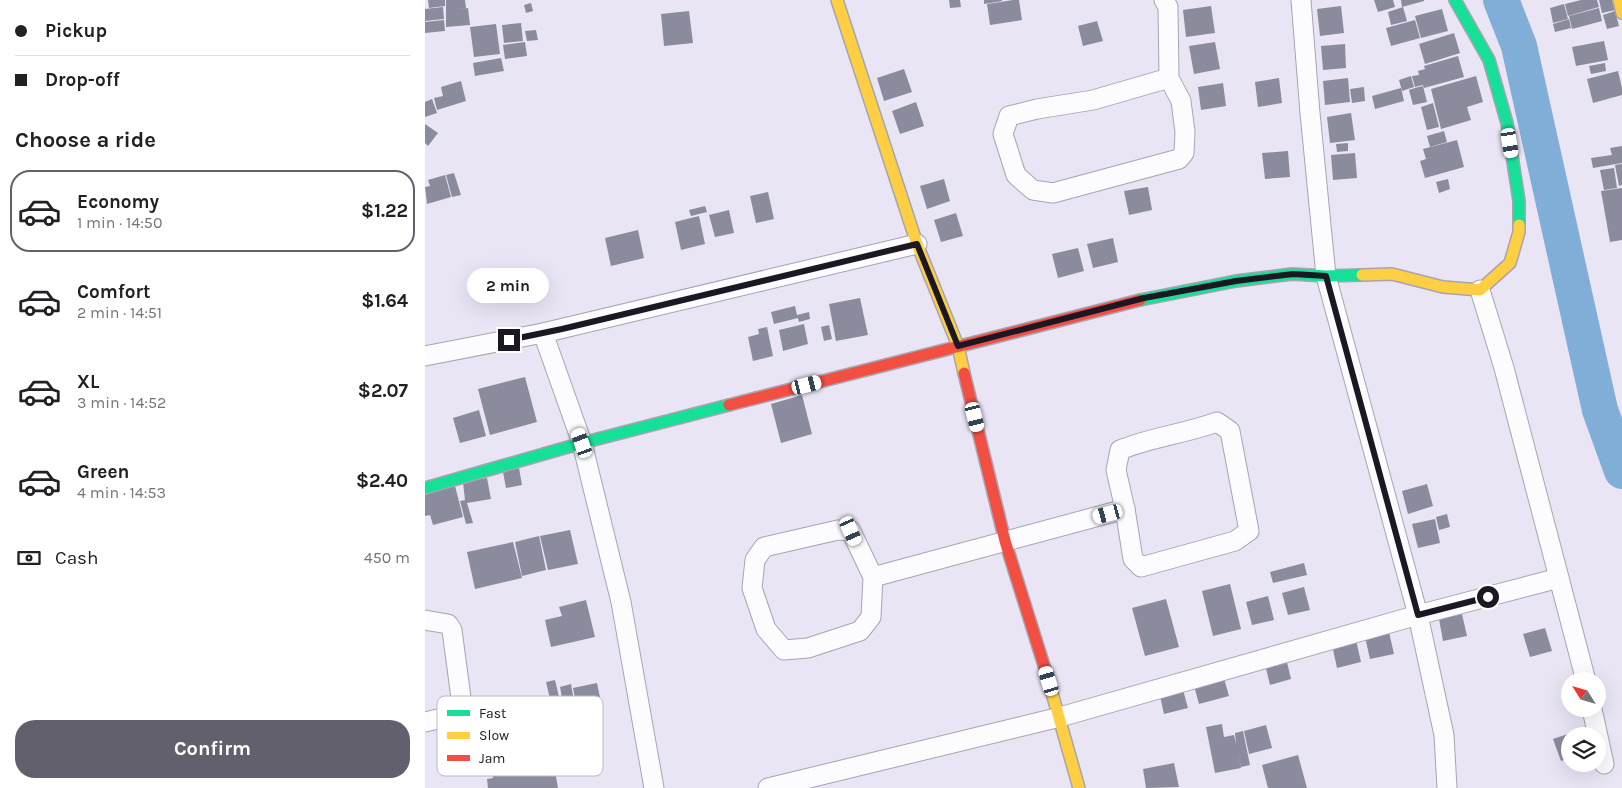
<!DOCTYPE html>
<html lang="en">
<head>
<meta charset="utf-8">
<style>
	body { margin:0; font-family:Karla,sans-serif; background:#f2f2f2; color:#202124; height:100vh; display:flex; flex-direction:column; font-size:19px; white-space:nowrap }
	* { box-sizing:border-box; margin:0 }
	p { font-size:16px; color:#757577 }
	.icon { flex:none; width:28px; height:28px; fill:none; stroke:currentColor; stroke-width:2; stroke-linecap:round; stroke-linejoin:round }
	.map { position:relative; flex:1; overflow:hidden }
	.sheet { display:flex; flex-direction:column; background:#fff; width:425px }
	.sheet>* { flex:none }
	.guide { display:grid; align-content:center; height:110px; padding:0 15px; background:#fff }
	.needle { width:32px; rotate:307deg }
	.buttons { position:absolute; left:1136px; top:672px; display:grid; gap:10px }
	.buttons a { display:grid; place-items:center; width:45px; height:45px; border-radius:50%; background:#fff; box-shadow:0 5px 20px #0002; font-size:25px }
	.end { position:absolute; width:22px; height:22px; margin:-11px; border:6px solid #1b1824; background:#fff; box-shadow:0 0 0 2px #fff }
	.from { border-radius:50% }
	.bubble { position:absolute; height:35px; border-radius:18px; background:#fff; box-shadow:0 5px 20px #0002; font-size:16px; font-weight:700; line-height:35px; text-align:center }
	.car { position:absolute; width:15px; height:30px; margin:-15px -8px; border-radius:6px; box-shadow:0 0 4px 1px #0007; background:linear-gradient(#fff 24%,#345 0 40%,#fff 0 76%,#345 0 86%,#fff 0) }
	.guide b { display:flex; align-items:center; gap:18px; height:48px; font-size:19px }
	.guide b+b { border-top:1px solid #e0e0e0 }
	.guide i { width:12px; height:12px; background:#202124 }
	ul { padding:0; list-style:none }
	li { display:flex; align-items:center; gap:15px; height:82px; margin:0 10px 8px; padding:0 5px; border:2px solid transparent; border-radius:20px }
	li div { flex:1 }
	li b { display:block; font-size:19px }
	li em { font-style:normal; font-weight:700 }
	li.on { border-color:#63606d }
	li>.icon { width:45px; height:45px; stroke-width:1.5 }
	h2 { padding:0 15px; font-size:22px; line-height:60px }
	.pay { display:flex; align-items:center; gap:12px; height:55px; padding:0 15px; font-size:19px }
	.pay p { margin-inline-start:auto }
	.action { display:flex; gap:10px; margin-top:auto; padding:10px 15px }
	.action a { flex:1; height:58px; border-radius:20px; background:#63606d; color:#fff; font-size:20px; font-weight:700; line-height:58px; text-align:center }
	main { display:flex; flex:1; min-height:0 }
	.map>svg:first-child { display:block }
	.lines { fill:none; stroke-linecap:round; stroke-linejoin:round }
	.river { stroke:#81aed6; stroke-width:36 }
	.building { fill:#8b8b9e }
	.street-casing { stroke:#a7a4b0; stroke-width:21 }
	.fast-casing { stroke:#a7a4b0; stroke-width:14 }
	.slow-casing { stroke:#a7a4b0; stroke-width:14 }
	.jam-casing { stroke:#a7a4b0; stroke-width:14 }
	.street { stroke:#fcfbfe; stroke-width:19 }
	.fast { stroke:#16e098; stroke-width:11 }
	.slow { stroke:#ffcf43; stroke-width:11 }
	.jam { stroke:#f24e42; stroke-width:11 }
	.route { stroke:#1b1824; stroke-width:6 }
	.key { fill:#fff; stroke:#bbbabd; stroke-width:1 }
	.key-label { font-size:14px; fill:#1b1824 }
</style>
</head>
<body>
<main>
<section class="sheet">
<div class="guide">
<b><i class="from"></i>Pickup</b>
<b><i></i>Drop-off</b>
</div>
<h2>Choose a ride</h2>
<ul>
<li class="on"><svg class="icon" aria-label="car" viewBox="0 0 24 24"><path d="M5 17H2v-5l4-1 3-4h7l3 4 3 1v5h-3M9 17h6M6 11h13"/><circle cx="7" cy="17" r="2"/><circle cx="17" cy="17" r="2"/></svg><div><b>Economy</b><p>1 min · 14:50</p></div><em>$1.22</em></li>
<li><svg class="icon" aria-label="car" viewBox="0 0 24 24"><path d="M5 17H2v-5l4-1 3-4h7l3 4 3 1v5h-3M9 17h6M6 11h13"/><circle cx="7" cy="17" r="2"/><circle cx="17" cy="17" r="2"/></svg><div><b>Comfort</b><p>2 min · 14:51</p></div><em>$1.64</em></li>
<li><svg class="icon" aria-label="car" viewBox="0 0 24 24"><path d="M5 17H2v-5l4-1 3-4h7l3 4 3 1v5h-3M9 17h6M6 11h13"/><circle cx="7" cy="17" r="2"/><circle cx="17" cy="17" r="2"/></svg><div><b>XL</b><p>3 min · 14:52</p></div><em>$2.07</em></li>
<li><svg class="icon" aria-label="car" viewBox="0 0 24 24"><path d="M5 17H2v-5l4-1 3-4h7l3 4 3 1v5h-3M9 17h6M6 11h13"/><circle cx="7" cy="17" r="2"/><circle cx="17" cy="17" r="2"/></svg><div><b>Green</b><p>4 min · 14:53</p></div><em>$2.40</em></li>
</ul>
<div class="pay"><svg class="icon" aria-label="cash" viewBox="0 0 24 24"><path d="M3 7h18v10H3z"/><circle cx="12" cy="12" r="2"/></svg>Cash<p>450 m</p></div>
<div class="action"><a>Confirm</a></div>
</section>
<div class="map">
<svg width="1197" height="788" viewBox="0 0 1197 788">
	<rect width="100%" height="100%" fill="#eae5f5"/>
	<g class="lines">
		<!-- river -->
		<path class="river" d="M1076 0 1094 46 1175 410 1197 471"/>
	</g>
	<!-- building -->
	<g class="building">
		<path d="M3 0H20V6L4 8Z"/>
		<path d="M21 0H40L41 8 30 9 43 8 45 25 21 27Z"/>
		<path d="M524 0H535L536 7 525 8Z"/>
		<path d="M559 0H577V1L559 4Z"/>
		<path d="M588 0H594L597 20 565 25 562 4Z"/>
		<path d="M949 0H968L970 7 953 12Z"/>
		<path d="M976 0H999V1L977 7Z"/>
		<path d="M1156 0H1172L1174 7 1143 16 1140 4Z"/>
		<path d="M1174 0H1187L1190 10 1177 13Z"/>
		<path d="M106 3 108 11 101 13 99 5Z"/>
		<path d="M1139 4 1143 19 1128 23 1125 8Z"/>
		<path d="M786 6 790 33 761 37 758 10Z"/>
		<path d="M916 6 919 33 895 36 892 9Z"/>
		<path d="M18 7 19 19 0 21V9Z"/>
		<path d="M978 7 982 21 966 25 963 12Z"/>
		<path d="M1174 8 1177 21 1147 29 1144 16Z"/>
		<path d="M1017 9 1023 31 996 38 990 16Z"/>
		<path d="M264 11 268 43 239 46 236 14Z"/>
		<path d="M1190 11 1194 26 1182 29 1178 15Z"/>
		<path d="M1144 19 1146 28 1130 32 1128 24Z"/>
		<path d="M19 20 20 31 0 33V22Z"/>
		<path d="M990 20 995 38 966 46 961 28Z"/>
		<path d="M672 21 678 41 658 46 653 26Z"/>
		<path d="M96 23 98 41 79 43 77 25Z"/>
		<path d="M71 24 75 54 49 57 45 27Z"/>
		<path d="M111 30 113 40 102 41 100 31Z"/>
		<path d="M1029 33 1035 53 1000 64 994 44Z"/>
		<path d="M1179 41 1183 60 1151 66 1147 47Z"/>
		<path d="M100 42 102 56 80 59 78 45Z"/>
		<path d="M790 42 795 69 769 74 764 46Z"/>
		<path d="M920 44 921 68 898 70 896 46Z"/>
		<path d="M1033 56 1039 77 999 88 998 85 990 87 987 76 994 75 993 71 1000 69 999 66Z"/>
		<path d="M76 58 79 71 50 76 48 63Z"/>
		<path d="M1180 63 1181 71 1166 74 1164 66Z"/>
		<path d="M479 69 487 92 459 101 452 78Z"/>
		<path d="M1193 71 1197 88V95L1168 103 1162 79Z"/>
		<path d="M986 76 989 87 977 91 974 80Z"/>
		<path d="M1051 76 1058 102 1042 107 1046 120 1016 129 1006 89Z"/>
		<path d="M854 78 857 103 833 107 830 82Z"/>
		<path d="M923 78 925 102 900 105 898 81Z"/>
		<path d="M36 81 41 101 12 110 9 98 18 96 16 87Z"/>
		<path d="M798 83 801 106 776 110 773 87Z"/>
		<path d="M998 86 1002 102 988 105 984 90 990 88 991 91 990 88Z"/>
		<path d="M939 87 940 101 927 103 925 89Z"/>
		<path d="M976 88 979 101 950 109 947 96Z"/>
		<path d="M7 99 12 113 0 117V102Z"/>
		<path d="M491 102 499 126 475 134 467 111Z"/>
		<path d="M1008 103 1014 127 1002 130 996 107Z"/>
		<path d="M926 113 930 140 905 143 902 117Z"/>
		<path d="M0 124 13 133 3 146 0 143Z"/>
		<path d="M1019 131 1022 142 1005 147 1002 136Z"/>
		<path d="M1032 140 1039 167 1000 178 995 161 1001 159 998 149Z"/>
		<path d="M923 143V151L912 152 911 144Z"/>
		<path d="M1197 146V163L1168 168 1166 158 1187 155 1185 148Z"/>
		<path d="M863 151 865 177 840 179 837 153Z"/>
		<path d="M930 153 932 178 908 180 906 155Z"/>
		<path d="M1197 164V185L1194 186 1190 165Z"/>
		<path d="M1189 168 1192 188 1179 190 1175 170Z"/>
		<path d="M29 173 36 195 27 197 21 175Z"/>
		<path d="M20 175 26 197 2 204 0 187 5 186 3 180Z"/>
		<path d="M519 179 525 201 502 209 495 186Z"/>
		<path d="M1023 179 1025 189 1014 193 1011 182Z"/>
		<path d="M723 187 727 210 704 215 699 191Z"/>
		<path d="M1197 188V240L1185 242 1176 191Z"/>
		<path d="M343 192 349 219 331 223 325 196Z"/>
		<path d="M280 206 282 212 266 216 264 210Z"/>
		<path d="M304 210 309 233 290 237 284 215Z"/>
		<path d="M531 213 538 236 516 242 509 220Z"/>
		<path d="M274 216 280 244 256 250 250 222Z"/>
		<path d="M213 230 219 258 186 266 180 238Z"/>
		<path d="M688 238 693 262 668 268 662 244Z"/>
		<path d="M653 248 659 271 633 278 627 254Z"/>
		<path d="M435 298 443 335 411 341 404 304Z"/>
		<path d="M370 306 372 315 384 312 385 319 374 322 373 318 349 324 346 312Z"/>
		<path d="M379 324 383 344 358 351 354 330Z"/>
		<path d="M404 325 407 339 399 341 396 327Z"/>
		<path d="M342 327 348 356 328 361 323 337 334 334 333 329Z"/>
		<path d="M100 377 112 422 65 435 53 389Z"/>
		<path d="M377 395 387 434 356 443 346 404Z"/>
		<path d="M54 410 61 436 35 443 28 418Z"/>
		<path d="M94 468 97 485 81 488 78 472Z"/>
		<path d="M62 478 66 499 42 503 48 523 41 524 35 501 40 500 38 482Z"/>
		<path d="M1002 484 1008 506 983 514 977 491Z"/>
		<path d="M30 486 38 517 8 525 5 515 0 516V494Z"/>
		<path d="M1022 514 1025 527 1014 530 1011 517Z"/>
		<path d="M1010 519 1015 543 993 548 987 524Z"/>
		<path d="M145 530 153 564 123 570 115 536Z"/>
		<path d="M114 536 121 570 97 576 90 542Z"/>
		<path d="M88 542 97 578 50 589 42 552Z"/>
		<path d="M879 563 882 575 848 583 845 572Z"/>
		<path d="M805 584 816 629 788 636 777 591Z"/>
		<path d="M879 587 885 610 863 615 857 593Z"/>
		<path d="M843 596 849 620 827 625 821 602Z"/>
		<path d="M741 599 754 647 720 656 707 608Z"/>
		<path d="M161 600 170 637 126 647 120 620 137 616 134 607Z"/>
		<path d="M1037 614 1042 636 1018 641 1014 619Z"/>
		<path d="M1120 628 1127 651 1105 657 1098 634Z"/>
		<path d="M964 632 969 654 945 659 940 637Z"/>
		<path d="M931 640 936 662 912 668 907 645Z"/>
		<path d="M861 658 866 679 845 685 840 664Z"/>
		<path d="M798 675 804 696 774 704 768 682Z"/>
		<path d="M130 680 134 697 125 699 121 682Z"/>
		<path d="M172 683 177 707 153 712 148 688Z"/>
		<path d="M146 684 149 701 138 703 135 687Z"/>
		<path d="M757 686 763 708 739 714 734 692Z"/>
		<path d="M797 724 799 737 809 735 811 744 810 733 818 731 825 765 816 767 813 752 816 768 790 773 781 727Z"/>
		<path d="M841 725 847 748 824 754 819 731Z"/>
		<path d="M1149 732 1150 736H1145V758L1136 761 1128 739Z"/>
		<path d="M873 755 882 788H843L837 765Z"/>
		<path d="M102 763 104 776 130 771 133 788H63L62 779 68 778 67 769Z"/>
		<path d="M749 763 754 787 721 788 718 769Z"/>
	</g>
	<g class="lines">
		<defs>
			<g id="street">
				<path d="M739 0 743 7 744 78 756 101 760 132 759 153 754 159 628 193 608 190 591 175 578 134 584 116 612 109 668 100 744 78"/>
				<path d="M876 0 885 113 901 276 993 615 1019 735 1022 788"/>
				<path d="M1055 290 1079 368 1161 681"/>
				<path d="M118 333 157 443 196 602 229 788"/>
				<path d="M0 356 118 333 492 244"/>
				<path d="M792 422 805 431 824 531 810 541 716 567 708 559 700 509 691 470 695 450C727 437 759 434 792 422Z"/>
				<path d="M413 530 426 531 448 577 446 617 435 631 383 648 359 650 341 629 327 588 330 560 339 547Z"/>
				<path d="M448 577 700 509"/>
				<path d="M0 620 23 624 27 630 38 713 0 722"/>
				<path d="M1167 709 1179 764"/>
				<path d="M343 788 635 717 993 615 1134 578"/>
			</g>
			<g id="fast">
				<path d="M1030 0 1064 60 1082 123 1094 201V225"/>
				<path d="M715 300 811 281 867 274 901 276 937 275"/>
				<path d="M0 488 157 443 304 405"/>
			</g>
			<g id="slow">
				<path d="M412 0 492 244 533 346 539 373"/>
				<path d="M1194 0 1197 13"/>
				<path d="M937 275 967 274 1018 287 1055 290 1085 263 1094 232V225"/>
				<path d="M621 672 654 788"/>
			</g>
			<g id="jam">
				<path d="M539 373 580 541 621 672"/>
				<path d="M304 405 715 300"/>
			</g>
		</defs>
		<!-- street casing -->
		<use href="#street" class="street-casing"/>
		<!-- fast casing -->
		<use href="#fast" class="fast-casing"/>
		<!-- slow casing -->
		<use href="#slow" class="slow-casing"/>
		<!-- jam casing -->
		<use href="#jam" class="jam-casing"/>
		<!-- street -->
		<use href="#street" class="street"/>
		<!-- fast -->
		<use href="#fast" class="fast"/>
		<!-- slow -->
		<use href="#slow" class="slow"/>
		<!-- jam -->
		<use href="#jam" class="jam"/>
	</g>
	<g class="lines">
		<!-- route -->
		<path class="route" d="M84 340 137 329 492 244 533 346 719 298 811 281 868 274 901 276 993 615 1063 597"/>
	</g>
	<!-- legend -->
	<rect x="12" y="696" width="166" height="80" rx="8" class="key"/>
	<rect x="22" y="710" width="23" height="6" fill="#16e098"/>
	<rect x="22" y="732" width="23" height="7" fill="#ffcf43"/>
	<rect x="22" y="755" width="23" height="6" fill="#f24e42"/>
	<g class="key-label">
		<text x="54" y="718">Fast</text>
		<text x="54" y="740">Slow</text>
		<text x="54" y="763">Jam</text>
	</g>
</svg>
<div class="buttons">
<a><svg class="needle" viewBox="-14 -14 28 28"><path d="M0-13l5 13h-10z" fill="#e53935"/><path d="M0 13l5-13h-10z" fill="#757577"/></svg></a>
<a><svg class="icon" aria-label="layers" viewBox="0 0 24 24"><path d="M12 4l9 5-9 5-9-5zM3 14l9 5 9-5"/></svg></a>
</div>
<i class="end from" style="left:1063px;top:597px"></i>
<i class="end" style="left:84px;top:340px"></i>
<div class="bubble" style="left:42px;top:268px;width:82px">2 min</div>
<i class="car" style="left:1085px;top:143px;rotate:171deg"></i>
<i class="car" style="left:382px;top:385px;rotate:76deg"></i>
<i class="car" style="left:550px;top:417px;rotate:166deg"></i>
<i class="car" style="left:157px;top:443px;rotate:340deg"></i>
<i class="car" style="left:683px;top:514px;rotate:255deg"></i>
<i class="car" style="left:426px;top:531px;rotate:156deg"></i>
<i class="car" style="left:624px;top:681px;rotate:343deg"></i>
</div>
</main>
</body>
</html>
